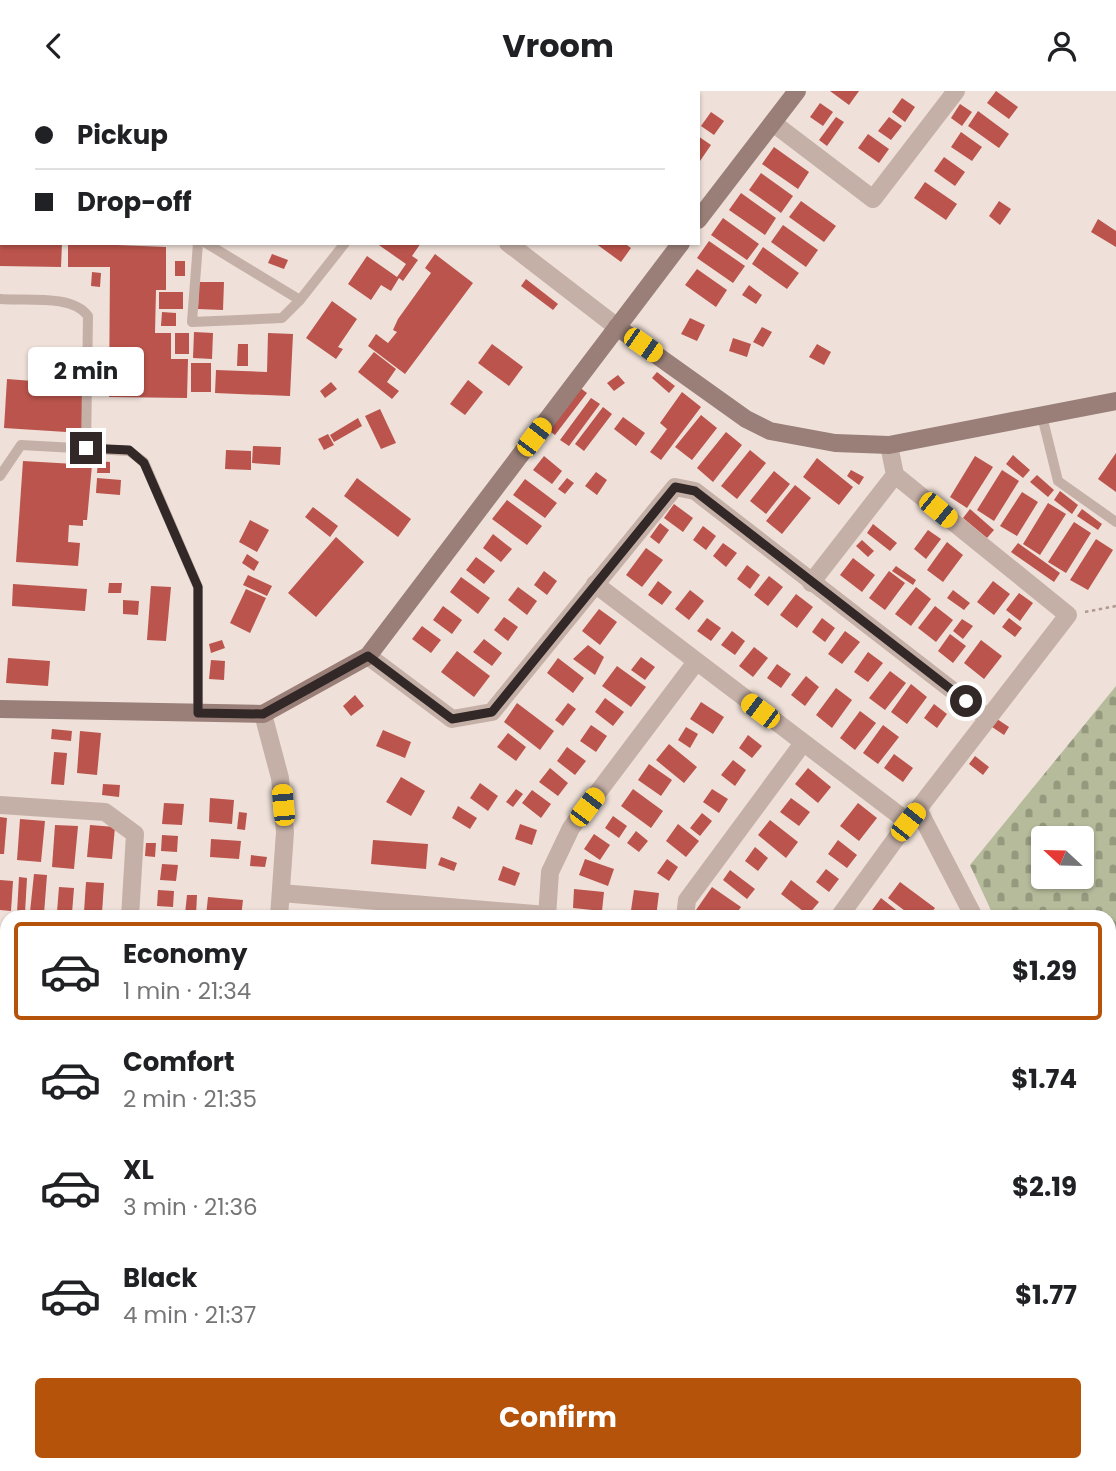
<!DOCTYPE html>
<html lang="en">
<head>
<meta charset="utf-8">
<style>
	body { margin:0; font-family:Poppins,sans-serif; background:#f6f6f6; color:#202124; height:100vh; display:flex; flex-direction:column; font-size:26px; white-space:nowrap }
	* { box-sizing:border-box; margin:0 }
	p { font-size:23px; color:#757577 }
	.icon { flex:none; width:38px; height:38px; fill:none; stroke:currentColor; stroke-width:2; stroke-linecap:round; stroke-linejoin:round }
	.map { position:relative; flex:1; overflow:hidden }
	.side { position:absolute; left:0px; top:819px; width:1116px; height:562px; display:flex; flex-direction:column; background:#fff; border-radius:21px 21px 0 0; box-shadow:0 2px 5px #0004 }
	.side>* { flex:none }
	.top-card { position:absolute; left:0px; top:0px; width:700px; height:154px; box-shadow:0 2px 5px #0004; display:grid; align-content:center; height:154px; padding:0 35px; background:#fff }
	.needle { width:46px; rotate:292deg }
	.controls { position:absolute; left:1031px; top:735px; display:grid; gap:14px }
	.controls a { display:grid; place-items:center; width:63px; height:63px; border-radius:7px; background:#fff; box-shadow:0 2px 5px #0004; font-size:35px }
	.end { position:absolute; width:32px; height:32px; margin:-16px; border:9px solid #322827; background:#fff; box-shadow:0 0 0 4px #fff }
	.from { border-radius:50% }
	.bubble { position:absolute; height:49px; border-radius:7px; background:#fff; box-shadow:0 2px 5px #0004; font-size:23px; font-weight:700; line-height:49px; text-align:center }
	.car { position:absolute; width:21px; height:42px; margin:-21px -10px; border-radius:9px; box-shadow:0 0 5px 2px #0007; background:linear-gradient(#f5c518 24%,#345 0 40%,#f5c518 0 76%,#345 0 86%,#f5c518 0) }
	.top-card b { display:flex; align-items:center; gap:24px; height:66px; font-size:26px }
	.top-card b+b { border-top:2px solid #e0e0e0 }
	.top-card i { width:18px; height:18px; background:#202124 }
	ul { padding:12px 0 0; list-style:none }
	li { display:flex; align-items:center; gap:21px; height:98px; margin:0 14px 10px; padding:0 21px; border:4px solid transparent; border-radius:7px }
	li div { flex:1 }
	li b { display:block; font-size:26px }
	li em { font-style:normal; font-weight:700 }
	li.current { border-color:#b45309 }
	li>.icon { width:63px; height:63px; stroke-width:1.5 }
	.primary-button { display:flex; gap:14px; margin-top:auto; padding:14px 35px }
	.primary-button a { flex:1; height:80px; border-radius:7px; background:#b45309; color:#fff; font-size:28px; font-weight:700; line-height:80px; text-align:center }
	header { display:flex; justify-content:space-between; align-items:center; height:91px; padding:0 35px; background:#fff; font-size:32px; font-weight:700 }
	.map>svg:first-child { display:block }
	.cemetery { fill:url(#cemetery-stones); fill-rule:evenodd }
	.building { fill:#ba544c }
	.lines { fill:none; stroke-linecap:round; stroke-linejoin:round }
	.path { stroke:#b19a91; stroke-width:2.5; stroke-dasharray:3.5 3.5; stroke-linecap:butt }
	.lane { stroke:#c5b0a7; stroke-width:10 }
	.street { stroke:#c5b0a7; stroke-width:18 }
	.secondary { stroke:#997f78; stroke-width:18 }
	.route { stroke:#322827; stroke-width:9 }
</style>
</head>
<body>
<header><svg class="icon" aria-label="back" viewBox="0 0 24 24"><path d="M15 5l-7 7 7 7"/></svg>Vroom<svg class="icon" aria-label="person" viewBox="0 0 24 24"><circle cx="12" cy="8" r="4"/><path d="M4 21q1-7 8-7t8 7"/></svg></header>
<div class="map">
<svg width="1116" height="1380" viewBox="0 0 1116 1380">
	<defs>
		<pattern id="cemetery-stones" width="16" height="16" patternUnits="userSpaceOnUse" patternTransform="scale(1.75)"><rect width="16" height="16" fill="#b6bc9b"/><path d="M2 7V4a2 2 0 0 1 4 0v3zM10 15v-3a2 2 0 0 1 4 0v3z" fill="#95997e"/></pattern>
	</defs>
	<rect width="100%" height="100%" fill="#efe1d9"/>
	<!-- cemetery -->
	<path class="cemetery" d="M1116 595V1154L1110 1143V826H994L970 774ZM1043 747H1082V786H1043Z"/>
	<!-- building -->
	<g class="building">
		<path d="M830 0H859L849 14Z"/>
		<path d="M996 0 1018 16 1009 28 987 12Z"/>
		<path d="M902 7 915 16 905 31 892 21Z"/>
		<path d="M820 12 833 21 823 35 810 26Z"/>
		<path d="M960 13 972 21 962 35 951 27Z"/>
		<path d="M978 20 1009 43 999 57 968 35Z"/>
		<path d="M711 21 724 30 714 44 701 35Z"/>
		<path d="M836 26 844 31 827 55 819 49Z"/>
		<path d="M889 26 902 35 891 49 878 40Z"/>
		<path d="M961 41 982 56 972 70 951 56Z"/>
		<path d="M868 43 889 58 879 72 858 57Z"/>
		<path d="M698 45 711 54 700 70 698 69Z"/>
		<path d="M774 56 809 81 798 98 762 73Z"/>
		<path d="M944 66 965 81 955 95 934 80Z"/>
		<path d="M761 82 793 105 781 122 749 99Z"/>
		<path d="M925 91 957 113 946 129 914 107Z"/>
		<path d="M741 102 776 127 765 144 729 119Z"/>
		<path d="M801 110 836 135 824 151 789 126Z"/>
		<path d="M999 110 1011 118 1000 134 989 125Z"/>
		<path d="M723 127 759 153 747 169 711 144Z"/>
		<path d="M1098 128 1116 140V156L1091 141Z"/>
		<path d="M783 134 818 159 806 176 771 151Z"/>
		<path d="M709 150 745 175 733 192 697 167Z"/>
		<path d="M0 152H62L61 176 0 175Z"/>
		<path d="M68 152 166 156V199H156L155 242H171V268H188L187 307 109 306 110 176H68Z"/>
		<path d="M376 152H421L412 165 418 169 403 190 399 187 391 200 381 194 371 209 348 193 367 165 397 186 406 173Z"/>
		<path d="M595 152H624L631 157 621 171Z"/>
		<path d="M763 156 799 182 787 198 752 173Z"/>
		<path d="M272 163 288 169 284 178 268 172Z"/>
		<path d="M435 163 473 192 405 283 368 255 376 243 388 252 397 241 393 239 398 228 431 182 425 177Z"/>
		<rect x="175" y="170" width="10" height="15"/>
		<path d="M697 178 727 199 716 216 685 194Z"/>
		<path d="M92 181 101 182 100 196 91 195Z"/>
		<path d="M526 188 558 213 553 219 521 195Z"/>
		<path d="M199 191H224L223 219 198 218Z"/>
		<path d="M749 194 762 204 756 213 742 204Z"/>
		<rect x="159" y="201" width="24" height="17"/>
		<path d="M332 210 357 228 338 256 343 258 336 268 306 247Z"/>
		<path d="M162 221 176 222V235H161Z"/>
		<path d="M690 227 705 234 697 250 681 243Z"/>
		<path d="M762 236 772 241 763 256 753 251Z"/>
		<path d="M194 241 213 242 212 268 193 267Z"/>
		<rect x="175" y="242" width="14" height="21"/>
		<path d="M268 242 293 243 290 305 215 302 216 279 267 281Z"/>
		<path d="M733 247 751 253 747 266 729 260Z"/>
		<path d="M238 253H248V275H237Z"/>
		<path d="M492 253 523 276 509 295 478 272Z"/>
		<path d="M817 253 831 261 824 274 809 266Z"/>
		<path d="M374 261 396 278 387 291 399 300 392 308 358 281Z"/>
		<rect x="191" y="272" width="20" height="29"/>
		<path d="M657 281 675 295 669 302 652 287Z"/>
		<path d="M618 284 625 292 614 300 607 292Z"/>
		<path d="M7 288 85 294 82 342 4 337Z"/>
		<path d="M468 289 483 301 465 324 450 313Z"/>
		<path d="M331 291 337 298 325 307 320 300Z"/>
		<path d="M579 296 587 302 555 344 547 338Z"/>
		<path d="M682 301 701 316 661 369 650 361 667 338 660 332Z"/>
		<path d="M591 307 600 313 569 355 560 349Z"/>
		<path d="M603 316 612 323 584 360 575 353Z"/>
		<path d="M380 318 396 352 381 358 365 325Z"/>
		<path d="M701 324 717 337 692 369 675 356Z"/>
		<path d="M623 326 645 342 636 355 614 338Z"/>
		<path d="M358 327 362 335 334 351 330 344Z"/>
		<path d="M726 341 742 354 713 391 697 377Z"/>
		<path d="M328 343 334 354 324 359 318 348Z"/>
		<path d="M253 355 281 356 280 374 252 372Z"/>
		<path d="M226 359 251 360V379L225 378Z"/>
		<path d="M750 359 766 372 737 408 721 395Z"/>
		<path d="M1116 362V401L1098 388Z"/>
		<path d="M1013 364 1030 379 1023 387 1006 373Z"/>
		<path d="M544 365 562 380 552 393 533 379Z"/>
		<path d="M975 365 993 376 967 417 950 406Z"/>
		<path d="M817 367 853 396 839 414 803 386Z"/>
		<path d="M23 370 92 374 87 429H83V435L69 434 68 451 80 452 78 475 16 471Z"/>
		<path d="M98 370 110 371V382H97Z"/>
		<path d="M851 379 864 386 859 394 847 385Z"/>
		<path d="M1002 379 1019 390 994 430 977 419Z"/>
		<path d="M774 380 790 393 766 423 750 410Z"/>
		<path d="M596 381 607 389 597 404 585 395Z"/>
		<path d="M1037 384 1054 399 1048 406 1030 391Z"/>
		<path d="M97 387 121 389 120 404 96 402Z"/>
		<path d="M357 387 411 428 398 446 344 405Z"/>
		<path d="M567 387 574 392 565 403 558 398Z"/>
		<path d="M525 388 557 412 545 427 513 404Z"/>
		<path d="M795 394 811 407 782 443 766 430Z"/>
		<path d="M1060 400 1078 414 1072 423 1054 409Z"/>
		<path d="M1022 401 1038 411 1017 445 1000 435Z"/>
		<path d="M507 409 542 435 527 454 492 428Z"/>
		<path d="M1048 412 1066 423 1040 464 1023 453Z"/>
		<path d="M674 413 693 427 683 441 664 427Z"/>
		<path d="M313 416 338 435 330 446 305 426Z"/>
		<path d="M970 418 994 439 987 447 963 427Z"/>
		<path d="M1082 418 1102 433 1098 439 1077 425Z"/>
		<path d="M250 429 269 439 257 461 239 451Z"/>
		<path d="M1074 431 1091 442 1066 482 1048 471Z"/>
		<path d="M660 432 669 439 659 453 650 446Z"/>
		<path d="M873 433 897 452 890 460 867 442Z"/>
		<path d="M703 435 716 445 706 459 693 449Z"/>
		<path d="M928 439 941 448 926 468 914 458Z"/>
		<path d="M493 443 512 458 501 471 483 457Z"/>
		<path d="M336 446 364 471 316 526 288 502Z"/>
		<path d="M1096 448 1113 459 1088 499 1070 489Z"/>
		<path d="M862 449 874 460 868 466 856 455Z"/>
		<path d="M947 451 963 464 943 491 927 479Z"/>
		<path d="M723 452 737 462 726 476 713 465Z"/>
		<path d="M1018 452 1060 482 1054 491 1011 461Z"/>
		<path d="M646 457 663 469 642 496 626 484Z"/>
		<path d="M247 463 259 471 254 480 242 472Z"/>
		<path d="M476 466 495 480 484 493 466 479Z"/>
		<path d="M853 467 875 484 862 501 840 484Z"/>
		<path d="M747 474 760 484 750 498 737 488Z"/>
		<path d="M896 475 916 489 913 494 892 480Z"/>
		<path d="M544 480 557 490 547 504 534 494Z"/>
		<path d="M889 480 905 492 885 519 869 507Z"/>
		<path d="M248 484 272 495 267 505 243 494Z"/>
		<path d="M769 485 783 496 768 515 754 504Z"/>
		<path d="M461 486 490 507 478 523 450 501Z"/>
		<path d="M658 490 672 501 662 514 648 504Z"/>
		<path d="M993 490 1010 503 994 524 977 511Z"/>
		<path d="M109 492H122L121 502H108Z"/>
		<path d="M13 493 87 498 85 520 12 515Z"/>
		<path d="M151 495 171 496 166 550 147 549Z"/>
		<path d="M518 496 537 510 527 524 508 509Z"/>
		<path d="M916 496 931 508 911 535 895 523Z"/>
		<path d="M246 498 266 507 250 542 230 532Z"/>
		<path d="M690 499 704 510 689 529 675 518Z"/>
		<path d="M953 499 970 512 964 519 947 507Z"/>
		<path d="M1019 502 1033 512 1020 530 1006 519Z"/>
		<path d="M796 503 813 516 797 537 780 524Z"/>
		<path d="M123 509 139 510 138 524 123 523Z"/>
		<path d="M443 515 462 529 452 543 433 529Z"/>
		<path d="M935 515 953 529 936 551 918 537Z"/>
		<path d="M599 518 617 531 600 554 582 540Z"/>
		<path d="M504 526 518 536 508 550 494 539Z"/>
		<path d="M707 527 721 537 711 550 697 540Z"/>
		<path d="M822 527 835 537 825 551 812 541Z"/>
		<path d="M1009 527 1022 537 1015 546 1002 536Z"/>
		<path d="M962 528 973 535 963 548 953 540Z"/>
		<path d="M422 535 441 549 431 562 412 548Z"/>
		<path d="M732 540 745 550 735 564 721 554Z"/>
		<path d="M845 540 860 551 842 573 828 563Z"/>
		<path d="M950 543 966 555 953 572 938 560Z"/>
		<path d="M484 548 502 562 492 575 473 561Z"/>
		<path d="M222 549 225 557 211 562 209 553Z"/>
		<path d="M981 549 1002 565 984 588 964 572Z"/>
		<path d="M588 554 604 566 595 584 573 568Z"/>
		<path d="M754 556 768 567 753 586 739 575Z"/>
		<path d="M457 560 490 585 474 606 441 581Z"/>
		<path d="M868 561 883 572 868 591 854 581Z"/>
		<path d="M641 566 655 576 645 589 631 579Z"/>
		<path d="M8 567 50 570 48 595 6 592Z"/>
		<path d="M558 567 584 587 573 602 547 582Z"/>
		<path d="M211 569 225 570 224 589 209 588Z"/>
		<path d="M777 573 791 583 781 597 767 587Z"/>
		<path d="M617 575 646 596 631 616 602 595Z"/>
		<path d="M890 580 906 592 885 619 869 607Z"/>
		<path d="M806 585 819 596 805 615 791 604Z"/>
		<path d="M911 593 927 606 907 633 891 621Z"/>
		<path d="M836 597 852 609 832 637 816 624Z"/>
		<path d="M355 604 364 615 351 625 343 615Z"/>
		<path d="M605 607 624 621 613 635 595 621Z"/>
		<path d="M701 611 724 626 713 643 690 628Z"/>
		<path d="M517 612 554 640 540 659 504 631Z"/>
		<path d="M568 612 576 618 563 635 555 629Z"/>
		<path d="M934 613 947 623 937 637 924 627Z"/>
		<path d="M860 620 876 632 855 659 840 647Z"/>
		<path d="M997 628 1009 636 1004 644 992 636Z"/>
		<path d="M591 634 607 645 596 661 580 650Z"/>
		<path d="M883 634 899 646 878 673 863 662Z"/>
		<path d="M686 636 698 643 690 657 678 649Z"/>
		<path d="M52 638 72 640 71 650 51 648Z"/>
		<path d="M383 639 411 651 405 667 376 655Z"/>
		<path d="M80 640 101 642 97 684 77 682Z"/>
		<path d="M508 642 526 656 516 670 497 656Z"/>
		<path d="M748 644 762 655 752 667 739 657Z"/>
		<path d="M669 653 697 676 684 692 656 669Z"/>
		<path d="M567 656 586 670 575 684 557 670Z"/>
		<path d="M54 661 67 662 64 694 51 693Z"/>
		<path d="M894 663 913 677 903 691 884 677Z"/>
		<path d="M975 665 989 676 983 684 969 673Z"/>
		<path d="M733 669 746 679 735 695 721 684Z"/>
		<path d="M649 673 672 689 661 705 638 689Z"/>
		<path d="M550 677 568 692 558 705 539 691Z"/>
		<path d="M808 677 831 696 818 712 795 693Z"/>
		<path d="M401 686 425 700 411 725 386 711Z"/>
		<path d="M480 692 498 705 488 720 470 707Z"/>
		<path d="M103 693 120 694 119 706 102 704Z"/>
		<path d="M516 698 523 703 513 716 506 711Z"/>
		<path d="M633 698 663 720 651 737 621 715Z"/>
		<path d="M712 698 728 708 719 722 703 711Z"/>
		<path d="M532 699 551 713 541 727 522 712Z"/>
		<path d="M210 707 234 709 232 733 209 731Z"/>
		<path d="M791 707 810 721 799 735 780 721Z"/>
		<path d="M164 712 184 713 182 734 162 733Z"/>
		<path d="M858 712 877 727 859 750 840 735Z"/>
		<path d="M458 715 477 727 470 738 452 727Z"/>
		<path d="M239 721 247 722 245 739 237 738Z"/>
		<path d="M702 722 712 730 700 745 690 737Z"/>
		<path d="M613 725 627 735 619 747 605 737Z"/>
		<path d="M0 726 7 727 4 763H0Z"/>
		<path d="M20 728 45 730 41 771 17 769Z"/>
		<path d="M770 729 798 751 786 767 758 744Z"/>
		<path d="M520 733 537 739 532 754 515 748Z"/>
		<path d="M678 733 699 750 686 766 666 750Z"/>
		<path d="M55 734 78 735 74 778 52 776Z"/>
		<path d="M90 734 115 736 112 768 87 766Z"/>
		<path d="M636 740 648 750 639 761 627 752Z"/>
		<path d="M594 743 610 754 600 769 584 758Z"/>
		<path d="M162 744 178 745 177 761 161 760Z"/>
		<path d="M211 748 241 750 239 768 210 766Z"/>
		<path d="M373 749 428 753 426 778 371 773Z"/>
		<path d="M838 749 857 764 847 777 828 763Z"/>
		<path d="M146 752H156L155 766 145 765Z"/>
		<path d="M755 756 768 767 758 780 745 770Z"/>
		<path d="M251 764 267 766 265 776 250 775Z"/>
		<path d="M441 766 457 772 454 780 438 774Z"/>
		<path d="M585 768 614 778 608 795 579 784Z"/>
		<path d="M667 768 678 776 669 790 657 782Z"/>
		<path d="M162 773 178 774 176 790 160 789Z"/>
		<path d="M503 775 520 782 515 795 498 789Z"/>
		<path d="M826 778 839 788 829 801 816 791Z"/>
		<path d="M730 779 755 798 747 808 723 789Z"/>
		<path d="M34 783 47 784 44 823 30 821Z"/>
		<path d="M19 786 27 787 25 822H17Z"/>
		<path d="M0 789 13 790 11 820 0 819Z"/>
		<path d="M791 789 819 811 808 824 781 803Z"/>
		<path d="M86 791 104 792 102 822 84 821Z"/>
		<path d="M900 791 935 817 928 826H913L888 807Z"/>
		<path d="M59 796 74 797 72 822 57 821Z"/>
		<path d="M712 796 741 816 734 826H706L696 819Z"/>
		<path d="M574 798 604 801 602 820 573 817Z"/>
		<path d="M158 799 174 800 173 816 157 815Z"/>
		<path d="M634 799 659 802 656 826H630Z"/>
		<path d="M187 804H197L196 824 185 823Z"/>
		<path d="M208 806 243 809 241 826 206 825Z"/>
		<path d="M881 807 905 826H867Z"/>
		<rect x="0" y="1198" width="7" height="24"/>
		<rect x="0" y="1229" width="7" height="21"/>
		<path d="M0 1262H7V1282L0 1281Z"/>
		<path d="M0 1374 33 1376V1380H0Z"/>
		<path d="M260 1374H297L296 1380H260Z"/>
		<rect x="306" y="1374" width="20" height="6"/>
		<rect x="339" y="1374" width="20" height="6"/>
		<path d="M977 1374H1020L1016 1380H972Z"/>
	</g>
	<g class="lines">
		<!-- path -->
		<g class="path">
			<path d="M1085 521 1116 515"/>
			<path d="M1110 1172 1116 1185"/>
		</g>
		<!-- lane -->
		<g class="lane">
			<path d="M35 2 36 0"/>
			<path d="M0 66 2 64"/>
			<path d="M198 152 192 231 282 227 300 209"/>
			<path d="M206 152 300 209 345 152"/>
			<path d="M0 208C25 210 73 203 88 225L86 357"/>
			<path d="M1042 325 1058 390 1116 431"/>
			<path d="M0 385 21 354 129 360 144 371 198 496V622"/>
		</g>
		<!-- street -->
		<g class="street">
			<path d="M292 0 295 2"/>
			<path d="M456 0 458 2"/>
			<path d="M618 2 619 0"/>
			<path d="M773 32 873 108 956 0"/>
			<path d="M508 152 617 236"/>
			<path d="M811 492 895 384 889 354"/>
			<path d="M595 493 908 731"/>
			<path d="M368 565 452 628 492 621 675 396 695 400 988 627"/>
			<path d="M263 623 280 687 285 741 279 826"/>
			<path d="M0 714 105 721 135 743 130 826"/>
			<path d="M918 718 974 826"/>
			<path d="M281 802 547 824"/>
			<path d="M547 826 550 781 571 737 696 571"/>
			<path d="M685 826 687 809 803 652"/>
			<path d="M839 826 908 731 1068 524 895 384"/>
			<path d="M0 849 7 850"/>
			<path d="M0 1351 7 1352"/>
			<path d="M232 1380V1374"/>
			<path d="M760 1380V1374"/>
			<path d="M882 1380 884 1374"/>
		</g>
		<!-- secondary -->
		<g class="secondary">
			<path d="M698 129 797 0"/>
			<path d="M617 236 746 328 770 340 835 352 889 354 1116 310"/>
			<path d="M0 618 263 623 368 565 681 152"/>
		</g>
	</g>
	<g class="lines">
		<!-- route -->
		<path class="route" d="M86 357 129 359 144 372 198 496V622L263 623 368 565 452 628 492 621 675 396 695 400 966 610"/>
	</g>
</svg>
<div class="controls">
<a><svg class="needle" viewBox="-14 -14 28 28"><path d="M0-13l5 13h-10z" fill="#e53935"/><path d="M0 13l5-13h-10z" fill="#757577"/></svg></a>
</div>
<i class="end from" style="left:966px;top:610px"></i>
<i class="end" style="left:86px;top:357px"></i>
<div class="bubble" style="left:28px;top:256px;width:116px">2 min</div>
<i class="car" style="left:643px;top:254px;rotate:125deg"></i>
<i class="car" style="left:534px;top:346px;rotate:37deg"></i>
<i class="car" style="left:938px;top:419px;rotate:129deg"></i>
<i class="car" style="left:760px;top:620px;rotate:307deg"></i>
<i class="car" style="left:283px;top:714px;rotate:355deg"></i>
<i class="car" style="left:587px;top:716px;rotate:37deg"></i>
<i class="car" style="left:908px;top:731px;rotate:38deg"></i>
<div class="top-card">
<b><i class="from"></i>Pickup</b>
<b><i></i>Drop-off</b>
</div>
<section class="side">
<ul>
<li class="current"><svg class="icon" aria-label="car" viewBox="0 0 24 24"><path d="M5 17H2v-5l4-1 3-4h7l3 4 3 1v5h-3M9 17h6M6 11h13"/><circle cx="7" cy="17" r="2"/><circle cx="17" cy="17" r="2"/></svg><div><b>Economy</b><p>1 min · 21:34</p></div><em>$1.29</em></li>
<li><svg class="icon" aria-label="car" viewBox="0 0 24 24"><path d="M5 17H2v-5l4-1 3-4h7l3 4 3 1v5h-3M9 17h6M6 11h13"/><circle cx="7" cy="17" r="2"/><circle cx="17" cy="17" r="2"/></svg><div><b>Comfort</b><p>2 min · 21:35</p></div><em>$1.74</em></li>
<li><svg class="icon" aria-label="car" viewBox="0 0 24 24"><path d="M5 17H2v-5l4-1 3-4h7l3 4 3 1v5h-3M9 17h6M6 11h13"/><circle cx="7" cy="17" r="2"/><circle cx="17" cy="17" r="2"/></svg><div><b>XL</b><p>3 min · 21:36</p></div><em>$2.19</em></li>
<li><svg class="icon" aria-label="car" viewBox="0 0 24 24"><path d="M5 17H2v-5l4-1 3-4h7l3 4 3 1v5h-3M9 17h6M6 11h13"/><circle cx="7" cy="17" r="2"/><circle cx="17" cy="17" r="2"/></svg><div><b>Black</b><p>4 min · 21:37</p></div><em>$1.77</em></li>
</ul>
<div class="primary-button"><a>Confirm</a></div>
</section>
</div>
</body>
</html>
